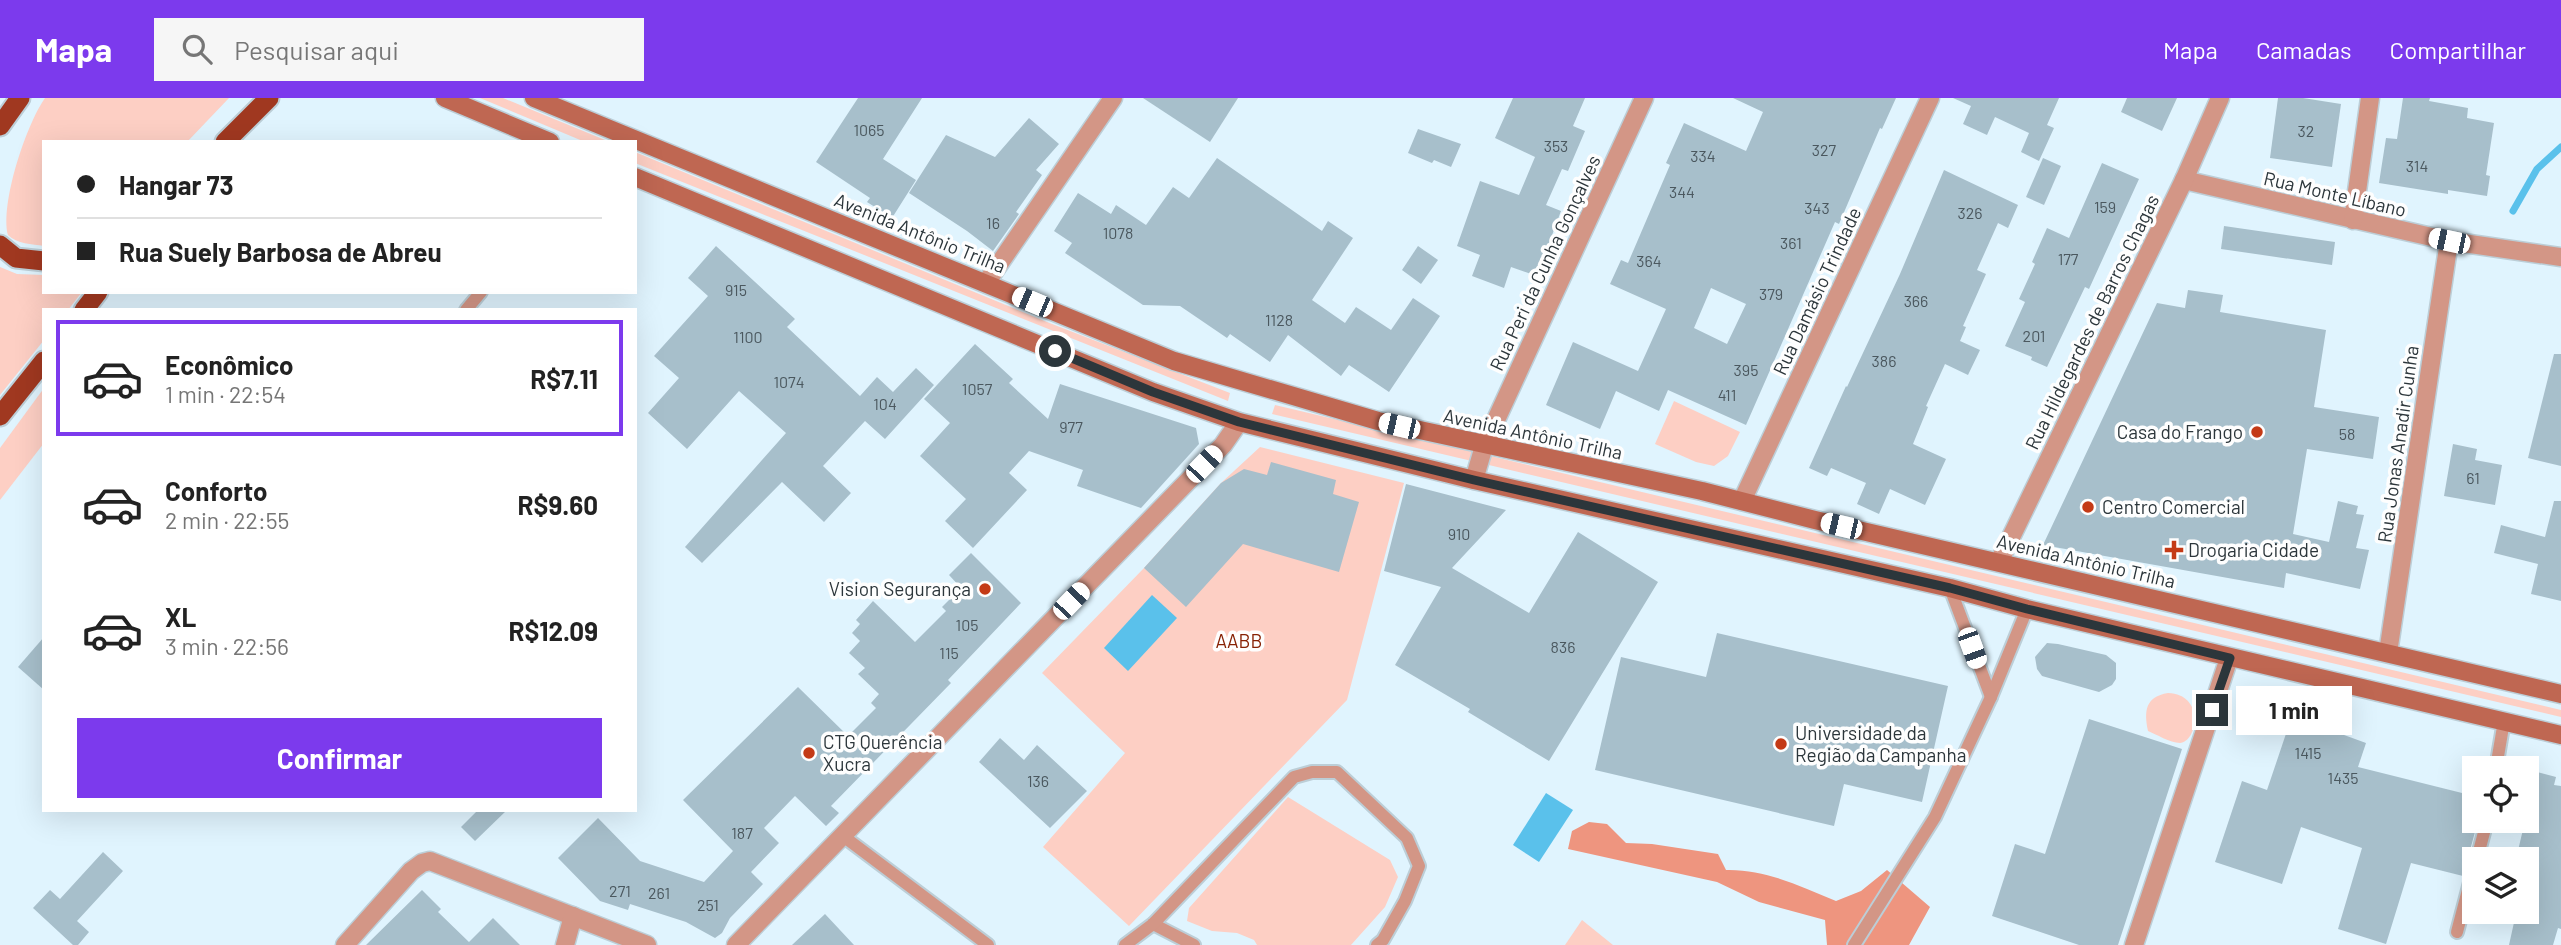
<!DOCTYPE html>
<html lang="pt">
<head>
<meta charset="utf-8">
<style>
	body { margin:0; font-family:Barlow,sans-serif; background:#f6f6f6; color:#222; height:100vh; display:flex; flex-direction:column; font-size:26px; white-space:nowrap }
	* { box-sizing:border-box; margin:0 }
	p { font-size:23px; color:#767676 }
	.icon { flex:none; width:38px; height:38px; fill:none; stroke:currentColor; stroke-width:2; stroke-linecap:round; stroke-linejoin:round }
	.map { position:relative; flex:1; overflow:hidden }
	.panel { position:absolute; left:42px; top:210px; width:595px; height:504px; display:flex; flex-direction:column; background:#fff; border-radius:0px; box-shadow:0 7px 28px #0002 }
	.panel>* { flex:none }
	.top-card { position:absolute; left:42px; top:42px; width:595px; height:154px; border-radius:0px; box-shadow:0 7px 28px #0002; display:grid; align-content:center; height:154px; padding:0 35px; background:#fff }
	.buttons { position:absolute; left:2462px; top:658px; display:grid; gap:14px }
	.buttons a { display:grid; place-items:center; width:77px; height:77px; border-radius:0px; background:#fff; box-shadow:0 7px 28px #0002; font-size:35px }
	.end { position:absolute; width:32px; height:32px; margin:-16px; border:9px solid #2c363b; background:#fff; box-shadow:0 0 0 4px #fff }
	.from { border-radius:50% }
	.bubble { position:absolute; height:49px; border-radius:0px; background:#fff; box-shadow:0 7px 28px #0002; font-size:23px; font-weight:700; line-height:49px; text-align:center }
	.car { position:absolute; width:21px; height:42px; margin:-21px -10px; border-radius:9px; box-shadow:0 0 5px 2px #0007; background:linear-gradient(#fff 24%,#345 0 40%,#fff 0 76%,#345 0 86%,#fff 0) }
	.top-card b { display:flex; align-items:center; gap:24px; height:66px; font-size:26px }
	.top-card b+b { border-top:2px solid #e0e0e0 }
	.top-card i { width:18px; height:18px; background:#222 }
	ul { padding:12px 0 0; list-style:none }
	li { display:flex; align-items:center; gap:21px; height:116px; margin:0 14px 10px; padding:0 21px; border:4px solid transparent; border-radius:0px }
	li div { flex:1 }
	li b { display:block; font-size:26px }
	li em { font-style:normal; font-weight:700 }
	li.active { border-color:#7c3aed }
	li>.icon { width:63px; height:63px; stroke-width:1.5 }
	.action { display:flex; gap:14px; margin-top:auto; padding:14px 35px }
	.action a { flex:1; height:80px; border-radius:0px; background:#7c3aed; color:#fff; font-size:28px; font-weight:700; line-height:80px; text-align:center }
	header { display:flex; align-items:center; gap:42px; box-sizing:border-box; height:98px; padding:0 35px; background:#7c3aed; color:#fff }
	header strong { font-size:33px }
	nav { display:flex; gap:38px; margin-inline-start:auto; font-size:24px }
	.search { width:490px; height:63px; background:#f6f6f6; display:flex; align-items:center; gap:18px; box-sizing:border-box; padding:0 24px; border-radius:0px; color:#767676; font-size:26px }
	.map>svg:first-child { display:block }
	.green { fill:#fdcfc4 }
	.forest { fill:#ee957f }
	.water { fill:#5ac1eb }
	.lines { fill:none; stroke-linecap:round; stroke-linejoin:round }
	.stream { stroke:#5ac1eb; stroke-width:7 }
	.building { fill:#a7bfcb; fill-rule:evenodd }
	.service-casing { stroke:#bcced7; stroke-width:16 }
	.minor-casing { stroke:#bcced7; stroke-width:21 }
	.secondary-casing { stroke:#bcced7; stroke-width:21 }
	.trunk-casing { stroke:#bcced7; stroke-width:23 }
	.service { stroke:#d39686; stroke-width:12 }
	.minor { stroke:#d39686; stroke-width:18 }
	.secondary { stroke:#bf6752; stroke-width:18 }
	.trunk { stroke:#a03820; stroke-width:19 }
	.route { stroke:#2c363b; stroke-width:9 }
	.poi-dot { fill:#c43a16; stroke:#fefefe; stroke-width:2.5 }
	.labels { text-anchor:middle; stroke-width:7; stroke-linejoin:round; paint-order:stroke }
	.number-label { font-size:16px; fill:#4b585f }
	.street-label { font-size:19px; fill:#2c363b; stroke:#fefefe }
	.poi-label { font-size:19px; fill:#2c363b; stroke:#fefefe; text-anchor:start }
	.park-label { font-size:19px; fill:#872104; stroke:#fefefe }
</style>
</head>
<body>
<header>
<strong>Mapa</strong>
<div class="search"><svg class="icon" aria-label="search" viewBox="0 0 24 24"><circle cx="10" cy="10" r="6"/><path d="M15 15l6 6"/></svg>Pesquisar aqui</div>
<nav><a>Mapa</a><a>Camadas</a><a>Compartilhar</a></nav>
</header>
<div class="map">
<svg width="2561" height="847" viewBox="0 0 2561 847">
	<rect width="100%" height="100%" fill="#e0f4fe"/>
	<!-- green -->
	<g class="green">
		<path d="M45 0H229L187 44H44V148C32 146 17 146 8 137 0 106 26 27 45 0Z"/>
		<path d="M480 0H503L610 44H585Z"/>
		<path d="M635 54 1047 224 1230 295 1228 303 635 65Z"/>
		<path d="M0 169 17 176 44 177V194H82L68 212H44V242L0 297Z"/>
		<path d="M44 290V345L0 402V350Z"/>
		<path d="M1674 303 1740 334 1728 358 1714 368 1696 364 1655 346Z"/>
		<path d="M1275 307 2561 612V619L1272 316Z"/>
		<path d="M1260 349 1404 385 1347 602 1129 828 1043 749 1125 655 1042 575 1144 470 1221 385Z"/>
		<path d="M2168 595C2205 596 2198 644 2180 645 2170 645 2156 636 2148 633 2144 613 2145 599 2168 595Z"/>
		<path d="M1288 699 1390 762 1398 779 1385 809 1351 847H1257L1254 842 1237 835 1212 833 1187 823 1189 810Z"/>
		<path d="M1582 822 1613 847H1565Z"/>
	</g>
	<!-- forest -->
	<path class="forest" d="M1589 724 1607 726 1626 745 1652 746 1718 756 1726 772C1765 771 1800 788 1836 803L1861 793 1887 772 1930 809 1909 847H1827L1825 822 1759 804 1717 784 1568 751 1572 733Z"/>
	<!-- water -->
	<g class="water">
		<path d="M1152 497 1177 520 1128 573 1104 550Z"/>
		<path d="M1546 695 1573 712 1539 764 1513 747Z"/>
	</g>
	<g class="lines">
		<!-- stream -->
		<path class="stream" d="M2513 113 2537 71 2561 49"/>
	</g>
	<!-- building -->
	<g class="building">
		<path d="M858 0H922L883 61 916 82 892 120 867 104 870 100 816 64Z"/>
		<path d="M1143 0H1238L1210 44Z"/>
		<path d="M1513 0H1585L1573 28 1585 33 1568 73 1562 71 1546 107 1561 113 1537 178 1511 169 1504 190 1472 178 1480 157 1457 148 1480 83 1519 97 1535 59 1495 40Z"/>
		<path d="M1733 0H1896L1882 31 1880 30 1839 126 1835 124 1746 327 1668 292 1659 313 1616 293 1600 331 1546 307 1573 244 1638 273 1666 211 1610 186 1621 162 1628 165 1670 67 1666 65 1684 25 1746 53 1763 14ZM1711 190 1746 206 1727 246 1694 230Z"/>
		<path d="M1953 0H2059L2047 27 2054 30 2039 63 2021 54 2029 35 1995 19 1987 37 1963 26 1971 8Z"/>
		<path d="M2127 0H2177L2162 33 2121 14Z"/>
		<path d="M2278 0H2303L2341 6 2332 69 2270 60Z"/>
		<path d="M2403 0H2430L2429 3 2468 10 2467 20 2494 25 2486 77 2490 78 2487 98 2448 92V96L2379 85 2386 40 2397 41Z"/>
		<path d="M1029 20 1059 46 1036 72 1042 77 1016 114 1019 116 993 153 967 133 909 95 946 37 995 59Z"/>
		<path d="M1418 31 1461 46 1451 69 1434 62 1432 65 1408 55Z"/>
		<path d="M1217 60 1322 133 1328 123 1353 140 1312 202 1345 225 1356 209 1391 232 1413 200 1440 218 1389 294 1349 267 1341 278 1288 237 1270 264 1230 236 1227 240 1180 208 1143 207 1065 155 1072 145 1054 133 1078 95 1111 116 1116 107 1146 127 1173 89 1189 100Z"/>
		<path d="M2043 60 2061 68 2044 107 2026 99Z"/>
		<path d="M2102 65 2139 81 2089 191 2085 189 2047 269 2031 262 2032 259 2005 248 2025 204 2019 201 2035 166 2032 164 2047 130 2069 140Z"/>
		<path d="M1944 72 2018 107 2008 130 1998 125 1977 172 1986 176 1963 228 1966 229 1960 243 1980 252 1968 277 1945 266 1926 308 1928 309 1913 346 1946 361 1925 407 1890 391 1879 416 1857 406 1866 385 1831 370 1827 378 1809 370 1846 288 1847 289 1900 176Z"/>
		<path d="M2224 128 2335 144 2332 167 2221 151Z"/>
		<path d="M716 148 795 221 787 229 860 298 877 279 893 294 916 270 934 287 885 341 865 323 823 368 851 395 824 424 782 384 702 465 685 449 786 335 739 293 687 351 648 315 679 280 654 258 708 198 688 180Z"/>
		<path d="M1418 148 1438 162 1421 186 1402 172Z"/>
		<path d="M2188 192 2223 197 2220 214 2326 232 2314 309 2379 319 2373 361 2307 351 2293 436 2329 444 2338 403 2358 408 2356 416 2364 417 2356 450 2369 452 2360 491 2286 475 2284 490 2043 447 2157 205 2185 210Z"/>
		<path d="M975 246 1013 281 1009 285 1048 321 1060 286 1196 330 1199 346 1141 410 1077 388 1083 372 1029 353 1009 375 1027 392 973 450 945 423 966 401 920 358 950 325 924 301Z"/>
		<path d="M2554 256H2561V368L2528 360Z"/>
		<path d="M2453 346 2477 351 2475 362 2502 367 2495 407 2444 398Z"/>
		<path d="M1271 364 1336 382 1333 396 1359 404 1339 474 1243 446 1186 509 1144 470 1221 385 1244 371 1267 377Z"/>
		<path d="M1406 386 1506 412 1452 470 1529 515 1578 434 1658 484 1549 663 1468 614 1470 611 1395 567 1441 489 1384 473Z"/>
		<path d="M2554 403H2561V503L2531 496 2538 466 2494 455 2501 427 2545 439Z"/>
		<path d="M971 455 1021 505 948 582 951 585 831 708 839 715 826 728 795 698 764 730 779 745 751 774 763 786 730 820 722 835 715 840 686 824 630 806 628 812 600 803 558 760 598 720 640 763 704 784 733 753 683 702 798 589 848 638 876 610 871 605 879 596 858 576 865 570 849 555 860 543 852 535 860 526 856 522 873 503 915 544 946 513 942 509 961 490 949 477Z"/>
		<path d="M1717 535 1948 588 1922 704 1844 686 1834 728 1595 672 1621 559 1706 579Z"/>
		<path d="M44 539V592L18 569Z"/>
		<path d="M2047 545 2058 546 2106 557 2116 565V581L2112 587 2099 594 2042 578 2037 571 2035 559Z"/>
		<path d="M2292 618 2366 645 2358 669 2474 698V723H2478L2463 778 2411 765 2386 846 2338 831 2362 750 2301 729 2282 786 2215 764 2242 683 2267 692Z"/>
		<path d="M2089 621 2182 651 2118 847H2079L1992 818 2015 746 2045 756Z"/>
		<path d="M1000 640 1024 662 1037 647 1087 693 1050 730 979 664Z"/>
		<path d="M2537 674 2556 679 2554 687 2561 688V831L2558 830 2553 847H2509L2515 820 2527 823V761H2516L2525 723H2527V683L2535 685Z"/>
		<path d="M478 712H507L475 743 461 729Z"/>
		<path d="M103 754 123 773 77 823 89 834 78 847H73L33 810 50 792 60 801Z"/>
		<path d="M422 792 441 811 438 814 469 844 493 820 520 847H366Z"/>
		<path d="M825 816 854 847H792Z"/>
	</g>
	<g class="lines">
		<defs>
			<g id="service">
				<path d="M466 212 481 194"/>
				<path d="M1950 490 1991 599"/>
				<path d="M2496 670 2504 623"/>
				<path d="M843 738 988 847"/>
				<path d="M2477 761 2487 723"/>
				<path d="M1153 826 1194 847"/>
				<path d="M2457 834 2474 769"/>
				<path d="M1125 847 1153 826 1294 679 1312 674H1337L1407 740 1419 768 1405 803 1383 842 1377 847"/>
				<path d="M1854 847 1935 719 1991 599 2027 511"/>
			</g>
			<g id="minor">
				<path d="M2184 82 2449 143 2561 159"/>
				<path d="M2353 122 2370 0"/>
				<path d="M986 185 1113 0"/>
				<path d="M1474 382 1484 348 1644 0"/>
				<path d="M1742 403 1930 0"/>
				<path d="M1999 464 2184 82 2220 0"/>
				<path d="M2388 555 2449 143"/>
				<path d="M345 847 411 773 422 765 430 763 647 847"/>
				<path d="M565 847 573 818"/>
				<path d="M736 847 1223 347 1239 324"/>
				<path d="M2134 847 2229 560"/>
			</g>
			<g id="secondary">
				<path d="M445 0 550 44"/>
				<path d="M534 0 1174 263 1378 323 1702 393 1815 422 2561 596"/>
				<path d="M635 79 1153 294 1239 324 1474 382 1950 490 2027 511 2561 637"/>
			</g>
			<g id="trunk">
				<path d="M0 28 20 0"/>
				<path d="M225 44 269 0"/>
				<path d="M0 147 16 160 44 163"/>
				<path d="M84 212 98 194"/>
				<path d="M0 318 44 263"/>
			</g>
		</defs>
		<!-- service casing -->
		<use href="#service" class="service-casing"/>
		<!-- minor casing -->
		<use href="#minor" class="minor-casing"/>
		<!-- secondary casing -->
		<use href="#secondary" class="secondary-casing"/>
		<!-- trunk casing -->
		<use href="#trunk" class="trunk-casing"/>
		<!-- service -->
		<use href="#service" class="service"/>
		<!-- minor -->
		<use href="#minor" class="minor"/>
		<!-- secondary -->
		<use href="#secondary" class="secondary"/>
		<!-- trunk -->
		<use href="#trunk" class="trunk"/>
	</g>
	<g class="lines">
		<!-- route -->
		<path class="route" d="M1055 253 1153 294 1239 324 1474 382 1950 490 2027 511 2230 560 2212 612"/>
	</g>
	<!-- markers -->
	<g class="poi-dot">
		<circle cx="2257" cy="334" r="7"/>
		<circle cx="2088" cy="409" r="7"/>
		<path d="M2170.5 441.5h7v7h7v7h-7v7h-7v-7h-7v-7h7z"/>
		<circle cx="985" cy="491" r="7"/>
		<circle cx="1781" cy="646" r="7"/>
		<circle cx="809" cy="655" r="7"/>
	</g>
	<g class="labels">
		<!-- number labels -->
		<g class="number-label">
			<text x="869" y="38">1065</text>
			<text x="2306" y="39">32</text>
			<text x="1556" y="54">353</text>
			<text x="1824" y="58">327</text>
			<text x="1703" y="64">334</text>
			<text x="2417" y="74">314</text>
			<text x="1682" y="100">344</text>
			<text x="2105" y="115">159</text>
			<text x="1817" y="116">343</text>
			<text x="1970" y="121">326</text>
			<text x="993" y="131">16</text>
			<text x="1118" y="141">1078</text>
			<text x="1791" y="151">361</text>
			<text x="2068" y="167">177</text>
			<text x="1649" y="169">364</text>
			<text x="736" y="198">915</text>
			<text x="1771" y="202">379</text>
			<text x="1916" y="209">366</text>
			<text x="1279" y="228">1128</text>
			<text x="2034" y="244">201</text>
			<text x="748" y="245">1100</text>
			<text x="1884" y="269">386</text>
			<text x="1746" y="278">395</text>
			<text x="789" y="290">1074</text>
			<text x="977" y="297">1057</text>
			<text x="1727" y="303">411</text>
			<text x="885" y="312">104</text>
			<text x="1071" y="335">977</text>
			<text x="2347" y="342">58</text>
			<text x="2473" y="386">61</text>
			<text x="1459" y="442">910</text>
			<text x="967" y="533">105</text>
			<text x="1563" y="555">836</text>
			<text x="949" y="561">115</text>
			<text x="2308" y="661">1415</text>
			<text x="2343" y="686">1435</text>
			<text x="1038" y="689">136</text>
			<text x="742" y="741">187</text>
			<text x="620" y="799">271</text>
			<text x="659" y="801">261</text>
			<text x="708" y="813">251</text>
		</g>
		<!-- street labels -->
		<g class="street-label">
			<text transform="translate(2335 96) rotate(13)" y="7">Rua Monte Líbano</text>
			<text transform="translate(920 135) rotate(22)" y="7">Avenida Antônio Trilha</text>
			<text transform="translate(1545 165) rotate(-65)" y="7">Rua Peri da Cunha Gonçalves</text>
			<text transform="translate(1817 193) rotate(-65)" y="7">Rua Damásio Trindade</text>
			<text transform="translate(2092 224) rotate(-64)" y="7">Rua Hildegardes de Barros Chagas</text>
			<text transform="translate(1533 336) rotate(12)" y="7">Avenida Antônio Trilha</text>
			<text transform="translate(2398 346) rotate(-82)" y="7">Rua Jonas Anadir Cunha</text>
			<text transform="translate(2086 463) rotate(13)" y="7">Avenida Antônio Trilha</text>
		</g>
		<!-- poi labels -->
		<g class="poi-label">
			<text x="2243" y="341" text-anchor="end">Casa do Frango</text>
			<text x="2102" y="416">Centro Comercial</text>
			<text x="2188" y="459">Drogaria Cidade</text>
			<text x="971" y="498" text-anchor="end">Vision Segurança</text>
			<text x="1795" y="642">Universidade da<tspan x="1795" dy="22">Região da Campanha</tspan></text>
			<text x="823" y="651">CTG Querência<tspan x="823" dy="22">Xucra</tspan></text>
		</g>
		<!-- park labels -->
		<g class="park-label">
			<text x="1239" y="550">AABB</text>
		</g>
	</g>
</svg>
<div class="buttons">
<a><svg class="icon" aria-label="locate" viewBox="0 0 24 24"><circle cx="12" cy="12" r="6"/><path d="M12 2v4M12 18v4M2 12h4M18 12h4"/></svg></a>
<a><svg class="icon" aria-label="layers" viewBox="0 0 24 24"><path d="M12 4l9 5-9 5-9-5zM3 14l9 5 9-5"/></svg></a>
</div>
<i class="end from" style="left:1055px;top:253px"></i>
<i class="end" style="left:2212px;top:612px"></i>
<div class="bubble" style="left:2236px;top:588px;width:116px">1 min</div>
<i class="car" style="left:2449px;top:143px;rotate:282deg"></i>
<i class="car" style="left:1032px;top:204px;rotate:293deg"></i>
<i class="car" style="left:1399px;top:328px;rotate:283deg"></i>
<i class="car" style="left:1204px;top:366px;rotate:44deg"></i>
<i class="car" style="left:1841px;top:428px;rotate:283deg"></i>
<i class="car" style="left:1071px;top:503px;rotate:44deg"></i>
<i class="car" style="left:1972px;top:550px;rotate:160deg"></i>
<div class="top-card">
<b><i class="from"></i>Hangar 73</b>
<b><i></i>Rua Suely Barbosa de Abreu</b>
</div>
<section class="panel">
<ul>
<li class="active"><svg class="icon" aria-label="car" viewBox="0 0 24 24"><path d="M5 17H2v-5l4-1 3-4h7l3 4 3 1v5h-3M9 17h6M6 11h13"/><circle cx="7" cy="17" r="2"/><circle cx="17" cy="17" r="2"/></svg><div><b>Econômico</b><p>1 min · 22:54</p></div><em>R$7.11</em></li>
<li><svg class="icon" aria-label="car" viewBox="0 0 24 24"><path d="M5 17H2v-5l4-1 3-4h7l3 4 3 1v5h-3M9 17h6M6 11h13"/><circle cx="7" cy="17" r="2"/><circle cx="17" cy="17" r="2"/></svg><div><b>Conforto</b><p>2 min · 22:55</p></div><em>R$9.60</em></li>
<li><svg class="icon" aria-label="car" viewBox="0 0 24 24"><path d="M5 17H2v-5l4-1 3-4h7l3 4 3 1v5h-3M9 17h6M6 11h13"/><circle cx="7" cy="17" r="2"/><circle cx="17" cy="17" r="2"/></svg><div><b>XL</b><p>3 min · 22:56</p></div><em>R$12.09</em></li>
</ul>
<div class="action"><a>Confirmar</a></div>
</section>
</div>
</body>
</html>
